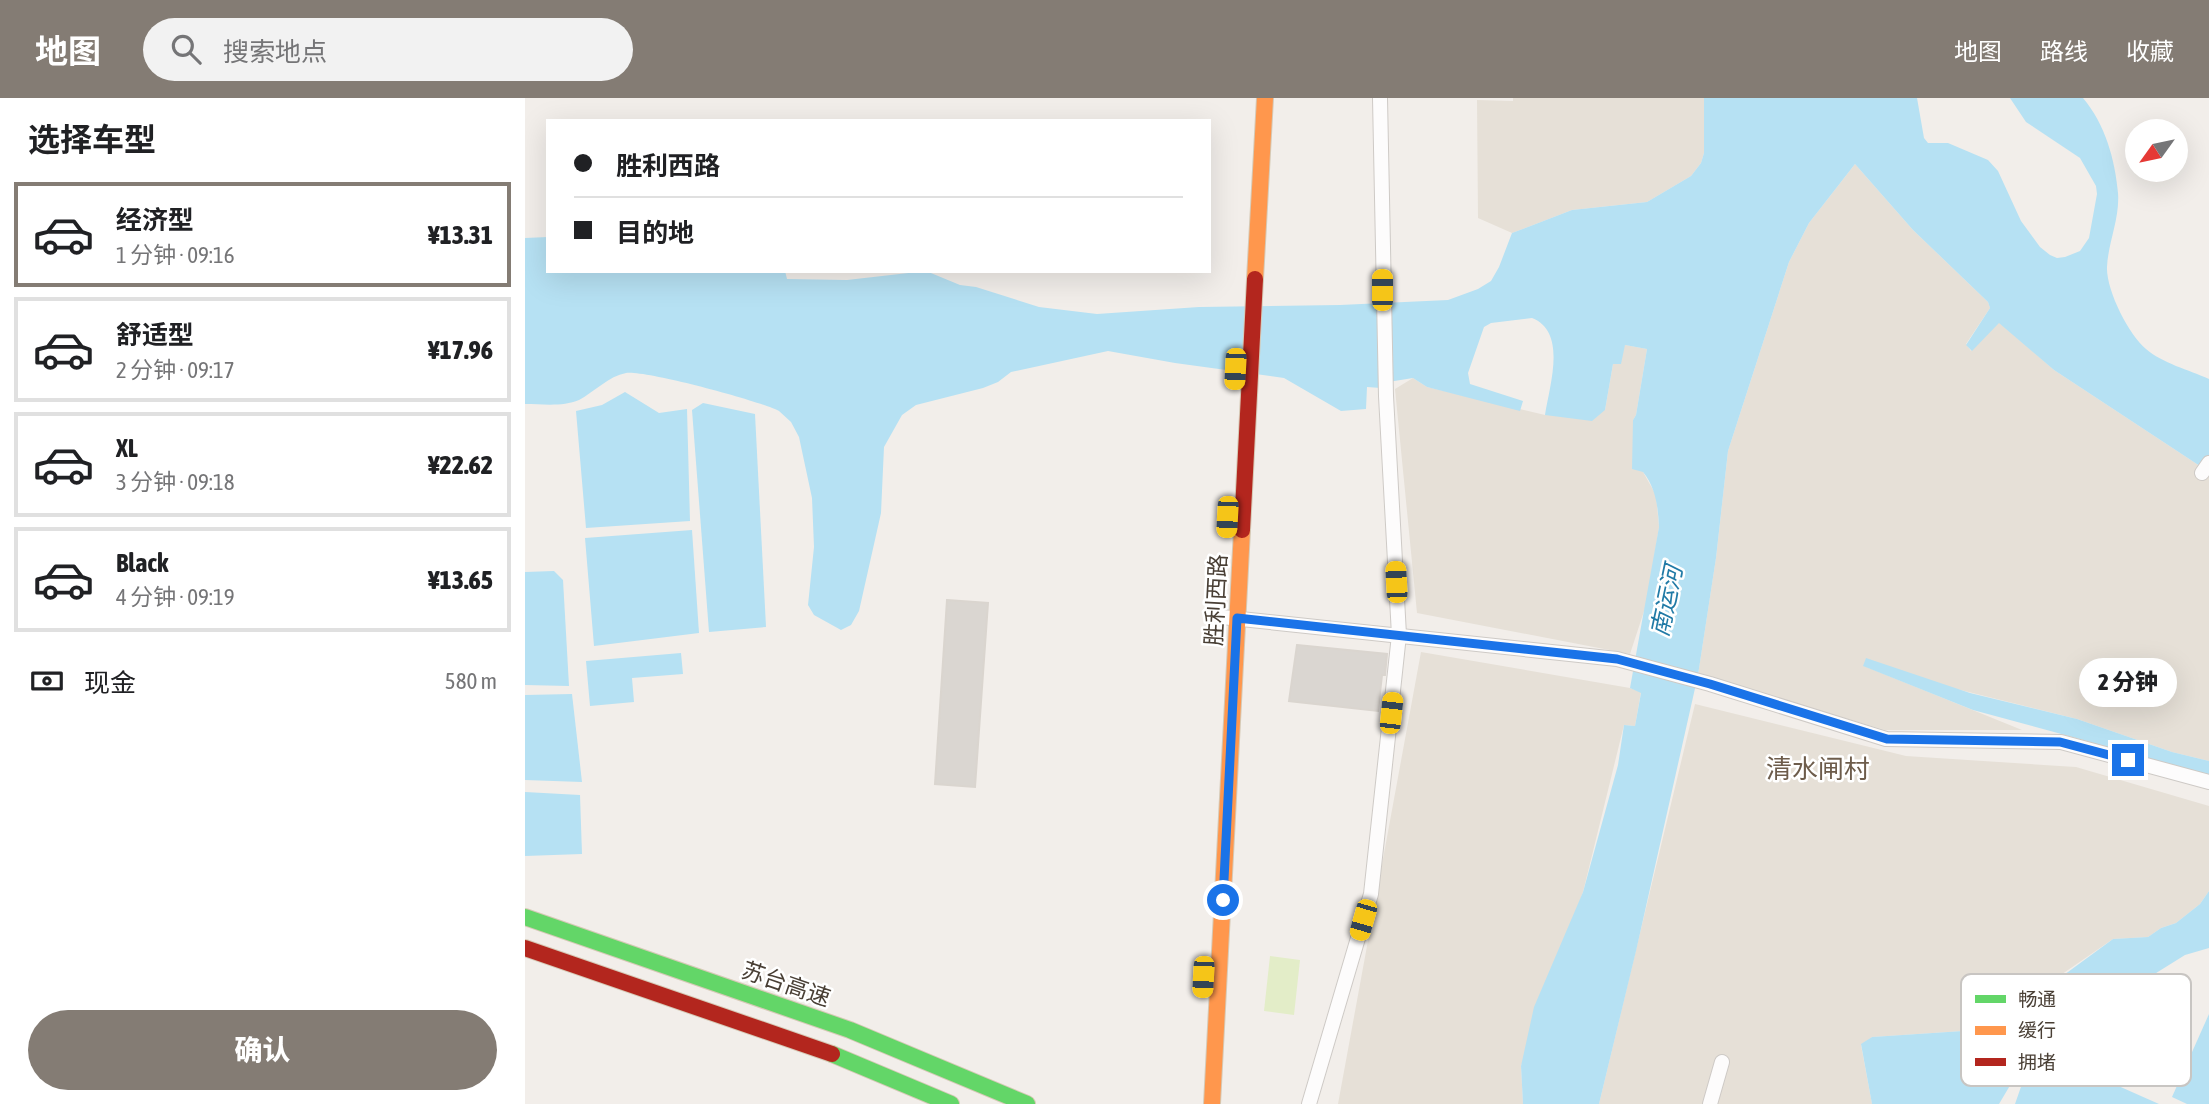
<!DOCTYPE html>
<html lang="zh">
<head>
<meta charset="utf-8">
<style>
	body { margin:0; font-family:"Asap Condensed","Noto Sans SC",sans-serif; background:#f2f2f2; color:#202124; height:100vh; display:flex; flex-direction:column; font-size:26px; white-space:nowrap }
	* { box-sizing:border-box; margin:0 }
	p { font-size:23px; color:#757577 }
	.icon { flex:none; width:38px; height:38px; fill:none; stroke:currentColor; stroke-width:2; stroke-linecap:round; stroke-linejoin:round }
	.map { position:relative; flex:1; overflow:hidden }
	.sheet { display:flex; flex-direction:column; background:#fff; width:525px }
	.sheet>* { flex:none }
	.hud { position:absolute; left:21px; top:21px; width:665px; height:154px; border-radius:0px; box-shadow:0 7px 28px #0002; display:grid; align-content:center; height:154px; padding:0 28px; background:#fff }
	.needle { width:46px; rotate:237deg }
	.buttons { position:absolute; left:1600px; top:21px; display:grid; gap:14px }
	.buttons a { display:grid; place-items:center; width:63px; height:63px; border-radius:50%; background:#fff; box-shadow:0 7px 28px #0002; font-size:35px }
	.end { position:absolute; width:32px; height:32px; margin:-16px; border:9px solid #1a73e8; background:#fff; box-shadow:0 0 0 4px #fff }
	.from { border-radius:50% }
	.bubble { position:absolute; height:49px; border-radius:24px; background:#fff; box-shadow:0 7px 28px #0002; font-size:23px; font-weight:800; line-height:49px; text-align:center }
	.car { position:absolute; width:21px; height:42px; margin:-21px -10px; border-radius:9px; box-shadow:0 0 5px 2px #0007; background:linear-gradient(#f5c518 24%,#345 0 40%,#f5c518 0 76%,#345 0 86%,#f5c518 0) }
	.hud b { display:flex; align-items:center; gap:24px; height:66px; font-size:26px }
	.hud b+b { border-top:2px solid #e0e0e0 }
	.hud i { width:18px; height:18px; background:#202124 }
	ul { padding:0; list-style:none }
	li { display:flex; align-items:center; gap:21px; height:105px; margin:0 14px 10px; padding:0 14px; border:4px solid #e0e0e0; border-radius:0px }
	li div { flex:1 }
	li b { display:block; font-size:26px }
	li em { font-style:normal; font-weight:800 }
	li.current { border-color:#847c74 }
	li>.icon { width:63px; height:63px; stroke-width:1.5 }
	h2 { padding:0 28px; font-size:32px; line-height:84px }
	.pay { display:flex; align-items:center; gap:18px; height:77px; padding:0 28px; font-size:26px }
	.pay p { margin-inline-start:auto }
	.button { display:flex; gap:14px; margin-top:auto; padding:14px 28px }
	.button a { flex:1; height:80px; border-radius:42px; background:#847c74; color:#fff; font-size:28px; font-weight:800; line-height:80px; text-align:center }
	header { display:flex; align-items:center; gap:42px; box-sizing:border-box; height:98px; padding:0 35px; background:#847c74; color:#fff }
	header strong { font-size:33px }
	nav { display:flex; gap:38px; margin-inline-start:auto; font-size:24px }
	.search { width:490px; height:63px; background:#f2f2f2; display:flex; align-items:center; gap:18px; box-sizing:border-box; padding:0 24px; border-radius:38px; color:#757577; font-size:26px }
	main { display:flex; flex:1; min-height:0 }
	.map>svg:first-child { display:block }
	.residential { fill:#e6e0d7 }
	.green { fill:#e3edc8 }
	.water { fill:#b6e1f3 }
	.building { fill:#dad6d1; stroke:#dad5cf; stroke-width:2 }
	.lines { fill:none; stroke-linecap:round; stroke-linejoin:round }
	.street-casing { stroke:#cecac6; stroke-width:16 }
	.fast-casing { stroke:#d6c9b5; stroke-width:18 }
	.slow-casing { stroke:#d6c9b5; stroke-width:18 }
	.jam-casing { stroke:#d6c9b5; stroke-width:18 }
	.street { stroke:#fdfcfc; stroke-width:14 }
	.fast { stroke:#63d668; stroke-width:16 }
	.slow { stroke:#ff974d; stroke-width:16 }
	.jam { stroke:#b3261e; stroke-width:16 }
	.route { stroke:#1a73e8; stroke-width:9 }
	.labels { text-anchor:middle; stroke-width:5; stroke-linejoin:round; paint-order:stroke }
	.street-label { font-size:23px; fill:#493f35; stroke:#fff }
	.water-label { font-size:24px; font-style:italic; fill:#207aa6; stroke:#fff }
	.quarter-label { font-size:26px; fill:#6d5c4b; stroke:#fff }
	.key { fill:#fff; stroke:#c8c5c2; stroke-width:2 }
	.key-label { font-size:19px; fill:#493f35 }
</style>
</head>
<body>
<header>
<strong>地图</strong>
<div class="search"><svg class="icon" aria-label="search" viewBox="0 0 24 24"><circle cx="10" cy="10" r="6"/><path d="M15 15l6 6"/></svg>搜索地点</div>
<nav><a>地图</a><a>路线</a><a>收藏</a></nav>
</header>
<main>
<section class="sheet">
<h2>选择车型</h2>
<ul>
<li class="current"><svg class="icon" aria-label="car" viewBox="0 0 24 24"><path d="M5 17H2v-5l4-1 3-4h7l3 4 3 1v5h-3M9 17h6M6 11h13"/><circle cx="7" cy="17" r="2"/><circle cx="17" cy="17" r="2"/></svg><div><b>经济型</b><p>1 分钟 · 09:16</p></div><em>¥13.31</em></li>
<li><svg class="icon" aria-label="car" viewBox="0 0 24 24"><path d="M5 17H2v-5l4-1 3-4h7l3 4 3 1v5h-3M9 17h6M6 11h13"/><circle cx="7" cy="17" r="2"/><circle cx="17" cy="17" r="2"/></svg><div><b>舒适型</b><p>2 分钟 · 09:17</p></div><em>¥17.96</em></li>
<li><svg class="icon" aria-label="car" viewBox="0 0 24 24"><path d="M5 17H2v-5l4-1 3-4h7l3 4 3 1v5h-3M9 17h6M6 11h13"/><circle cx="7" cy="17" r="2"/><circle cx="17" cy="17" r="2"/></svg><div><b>XL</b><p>3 分钟 · 09:18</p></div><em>¥22.62</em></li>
<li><svg class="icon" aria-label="car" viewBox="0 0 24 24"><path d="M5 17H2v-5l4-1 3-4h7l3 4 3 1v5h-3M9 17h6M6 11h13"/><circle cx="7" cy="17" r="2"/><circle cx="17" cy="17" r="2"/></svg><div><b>Black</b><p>4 分钟 · 09:19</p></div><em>¥13.65</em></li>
</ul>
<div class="pay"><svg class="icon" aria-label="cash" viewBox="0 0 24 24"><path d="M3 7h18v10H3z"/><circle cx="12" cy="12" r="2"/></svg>现金<p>580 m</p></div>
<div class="button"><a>确认</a></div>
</section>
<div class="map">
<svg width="1684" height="1006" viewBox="0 0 1684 1006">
	<rect width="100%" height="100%" fill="#f2eeea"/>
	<!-- residential -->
	<g class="residential">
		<path d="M988 0H1179V55L1176 65 1166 78 1122 104 1047 112 987 135 953 120 952 2 988 3Z"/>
		<path d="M1330 66 1388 132 1463 204 1465 210 1441 246 1446 253 1474 224 1529 272 1684 374V663L1647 654 1552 621 1339 568 1497 632H1360L1173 577 1191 460 1203 353 1264 164 1284 125Z"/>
		<path d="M1100 247 1122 251 1111 317 1108 322 1118 374 1131 397 1134 429 1122 504 1105 556 892 515 870 291 888 280 902 289 1020 317 1080 312 1088 266Z"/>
		<path d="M896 554 1105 590 1116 594 1110 628 1099 627 1058 794 996 968 998 1006H813Z"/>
		<path d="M1170 606 1381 658 1551 669 1684 708V793L1675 806 1651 825 1636 830 1623 839 1588 841 1492 907 1438 933 1347 939 1336 947 1347 1006H1074Z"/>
	</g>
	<!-- green -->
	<path class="green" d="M745 858 775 862 769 917 739 913Z"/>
	<!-- water -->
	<g class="water">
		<path d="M1179 0H1392L1399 40 1403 45H1423L1463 62 1473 73 1496 123 1515 149 1525 157 1532 160 1540 159 1555 153 1564 140 1572 96 1571 88 1555 60 1501 24 1485 0H1558C1580 26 1590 61 1593 95 1595 120 1583 145 1582 169 1581 192 1604 237 1621 251 1637 265 1664 272 1684 281V374L1529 272 1474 225 1447 253 1441 247 1465 210 1463 204 1388 132 1330 66 1284 125 1264 164 1203 353 1191 460 1173 577 1111 853 1074 1006H998L996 968 1009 909 1058 794 1093 667 1099 627 1110 628 1116 595 1105 590 1134 429C1133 409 1131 390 1118 374L1107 371 1108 322 1111 317 1122 251 1100 247 1096 266H1088L1080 312 1067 323 1020 317C1024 289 1043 234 1007 220L966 225 959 229 943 275 945 286 998 303 995 313 902 289 888 280 857 285 856 290 842 289 841 311 816 313 759 280 650 265 583 253 486 274 473 284 458 290 391 307 377 317 359 349 356 415 334 513 326 527 316 532 289 517 283 507 289 449 287 400 274 339 266 324 254 313C235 303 120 272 101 275 84 278 69 294 54 302 38 309 17 306 0 306V140L23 139V173H260L262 181 322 182 401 173 435 187 451 189 514 209 572 216 674 209 815 207 923 202 953 191 966 183 974 169 987 135 1047 112 1122 104 1166 78 1176 65 1179 55Z"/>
		<path d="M100 294 134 315 162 311 165 423 61 430 51 313 77 307Z"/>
		<path d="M178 305 230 316 241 529 184 534 167 312Z"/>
		<path d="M167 432 174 535 69 548 60 440Z"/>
		<path d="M29 473 38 482 44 588 0 587V474Z"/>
		<path d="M156 555 158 576 107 580 109 604 65 608 61 563Z"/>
		<path d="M1341 560 1445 595 1552 621 1647 654 1684 663V684L1562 643 1448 612 1338 568Z"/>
		<path d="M47 596 57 684 0 682V597Z"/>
		<path d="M0 694 55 697 57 756 0 758Z"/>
		<path d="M1684 793V850L1660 857 1567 915 1519 951 1493 974 1474 1006H1347L1336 946 1347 939 1438 933 1492 907 1543 874 1588 841 1623 839 1636 830 1651 825 1675 806Z"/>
		<path d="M1684 916V1006H1662L1647 999Z"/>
		<path d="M1528 959 1634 1006H1490L1498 983Z"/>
	</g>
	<!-- building -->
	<g class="building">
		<path d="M422 502 463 505 450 689 410 686Z"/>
		<path d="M772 547 862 556 860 577H857L853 613 764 603Z"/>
	</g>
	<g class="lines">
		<defs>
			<g id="street">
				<path d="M1677 375 1684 365"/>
				<path d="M697 519 1092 561 1185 586 1361 641 1536 644 1684 684"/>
				<path d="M784 1006 846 796 874 537 861 298 855 0"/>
				<path d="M1185 1006 1197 964"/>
			</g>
			<g id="fast">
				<path d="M0 819 325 932 502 1006"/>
				<path d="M307 956 426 1006"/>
			</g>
			<g id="slow">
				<path d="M730 181 740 0"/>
				<path d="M687 1006 717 432"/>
			</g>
			<g id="jam">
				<path d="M717 432 730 181"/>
				<path d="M0 850 307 956"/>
			</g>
		</defs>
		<!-- street casing -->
		<use href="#street" class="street-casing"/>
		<!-- fast casing -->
		<use href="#fast" class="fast-casing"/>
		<!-- slow casing -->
		<use href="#slow" class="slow-casing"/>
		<!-- jam casing -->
		<use href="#jam" class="jam-casing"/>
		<!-- street -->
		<use href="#street" class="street"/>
		<!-- fast -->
		<use href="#fast" class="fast"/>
		<!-- slow -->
		<use href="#slow" class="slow"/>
		<!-- jam -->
		<use href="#jam" class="jam"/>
	</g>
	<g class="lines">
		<!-- route -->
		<path class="route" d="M698 802 712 520 1092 561 1185 586 1362 641 1535 644 1603 662"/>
	</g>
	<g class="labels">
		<!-- street labels -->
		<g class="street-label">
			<text transform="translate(691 502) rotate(-87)" y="8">胜利西路</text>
			<text transform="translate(261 886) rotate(19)" y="8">苏台高速</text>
		</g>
		<!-- water labels -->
		<g class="water-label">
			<text transform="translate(1142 503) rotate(-78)" y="8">南运河</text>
		</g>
		<!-- quarter labels -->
		<g class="quarter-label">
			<text x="1293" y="680">清水闸村</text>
		</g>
	</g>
	<!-- legend -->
	<rect x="1436" y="876" width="230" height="112" rx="10" class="key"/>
	<rect x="1450" y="897" width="31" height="8" fill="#63d668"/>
	<rect x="1450" y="928" width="31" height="9" fill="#ff974d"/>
	<rect x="1450" y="960" width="31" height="8" fill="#b3261e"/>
	<g class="key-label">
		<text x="1493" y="908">畅通</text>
		<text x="1493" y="939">缓行</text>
		<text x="1493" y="971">拥堵</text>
	</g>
</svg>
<div class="buttons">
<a><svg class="needle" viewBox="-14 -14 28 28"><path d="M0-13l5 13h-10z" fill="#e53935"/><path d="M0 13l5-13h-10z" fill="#757577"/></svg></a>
</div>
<i class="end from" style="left:698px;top:802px"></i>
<i class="end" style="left:1603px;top:662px"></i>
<div class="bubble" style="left:1554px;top:560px;width:98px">2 分钟</div>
<i class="car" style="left:857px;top:192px;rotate:0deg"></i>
<i class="car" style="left:710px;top:271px;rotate:183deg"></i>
<i class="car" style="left:702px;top:419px;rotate:183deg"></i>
<i class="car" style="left:871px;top:484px;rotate:357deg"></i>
<i class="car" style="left:866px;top:615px;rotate:6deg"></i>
<i class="car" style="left:838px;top:822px;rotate:196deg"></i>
<i class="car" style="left:678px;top:879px;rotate:183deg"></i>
<div class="hud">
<b><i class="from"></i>胜利西路</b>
<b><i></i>目的地</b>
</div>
</div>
</main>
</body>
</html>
